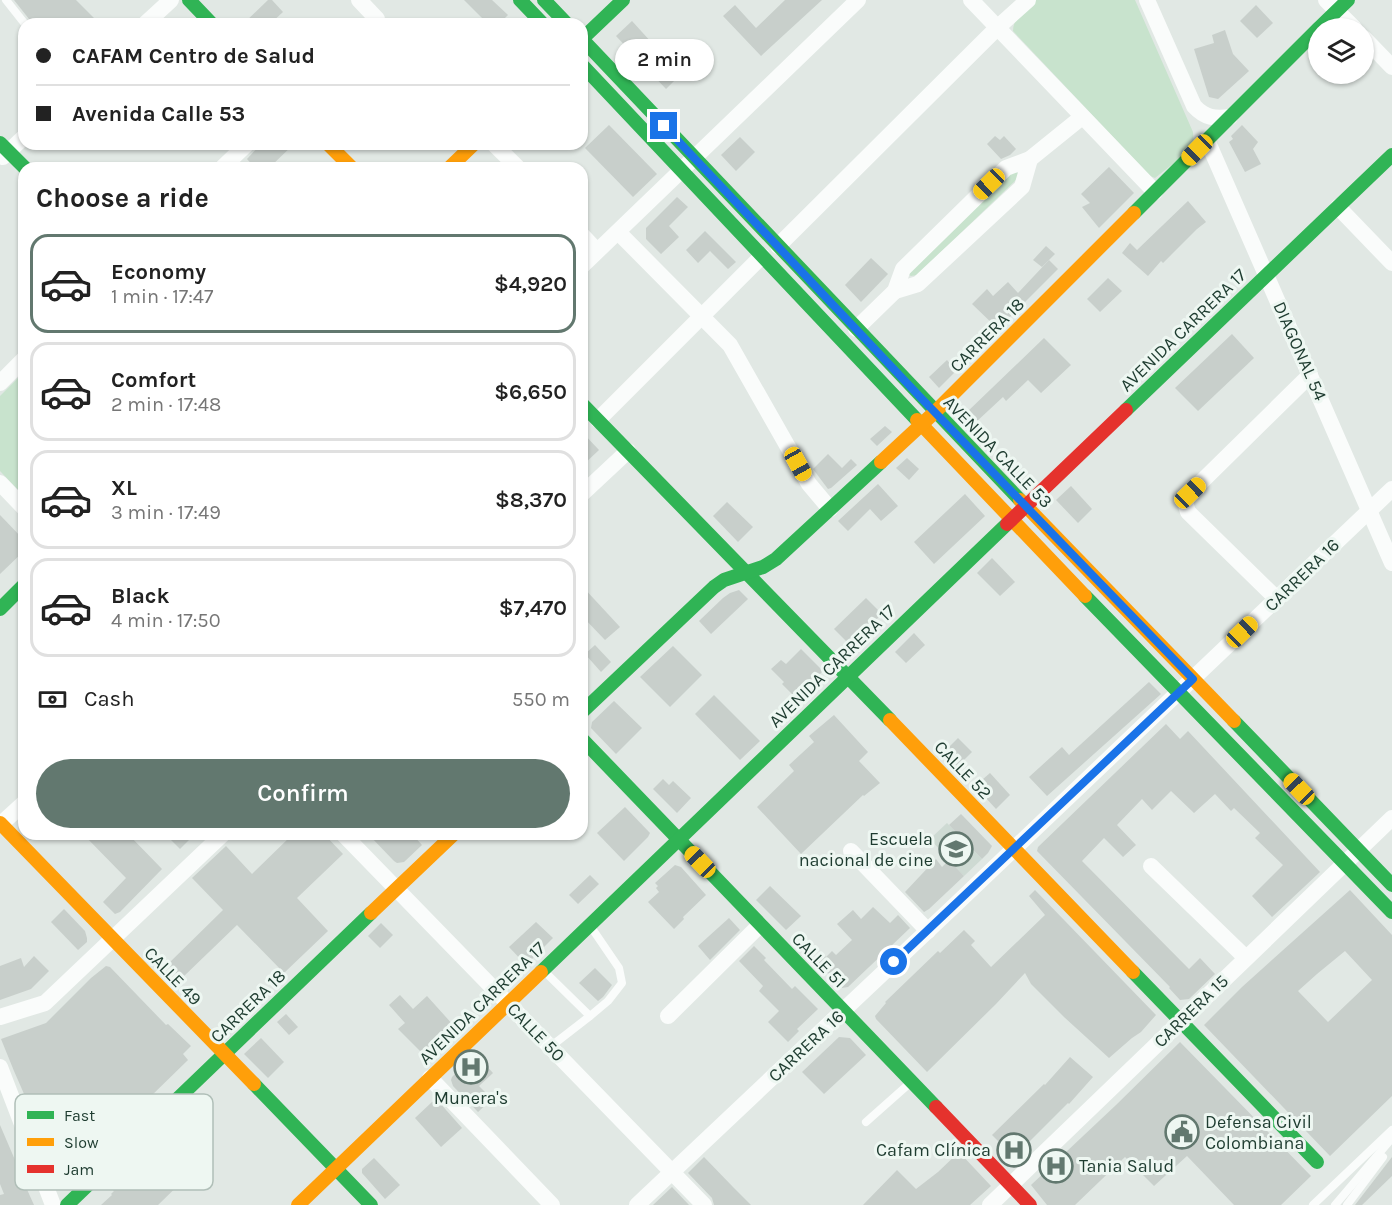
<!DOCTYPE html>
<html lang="en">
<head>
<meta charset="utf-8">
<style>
	body { margin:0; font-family:Karla,sans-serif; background:#f6f6f6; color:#222; height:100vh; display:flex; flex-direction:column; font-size:22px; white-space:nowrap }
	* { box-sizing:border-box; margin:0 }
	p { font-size:20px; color:#767676 }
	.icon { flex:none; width:33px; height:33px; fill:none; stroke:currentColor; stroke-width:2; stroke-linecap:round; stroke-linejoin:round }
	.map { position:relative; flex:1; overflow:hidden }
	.panel { position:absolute; left:18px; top:162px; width:570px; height:678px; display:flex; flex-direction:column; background:#fff; border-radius:18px; box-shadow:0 2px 4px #0004 }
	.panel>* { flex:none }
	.banner { position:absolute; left:18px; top:18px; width:570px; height:132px; border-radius:18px; box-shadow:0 2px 4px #0004; display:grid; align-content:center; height:132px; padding:0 18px; background:#fff }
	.buttons { position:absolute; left:1308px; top:18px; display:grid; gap:12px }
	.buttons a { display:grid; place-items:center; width:66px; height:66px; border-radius:50%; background:#fff; box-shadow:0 2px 4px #0004; font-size:30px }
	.end { position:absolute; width:27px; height:27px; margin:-14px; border:8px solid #1a73e8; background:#fff; box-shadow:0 0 0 3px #fff }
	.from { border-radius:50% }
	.bubble { position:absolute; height:42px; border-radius:21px; background:#fff; box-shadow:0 2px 4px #0004; font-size:20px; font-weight:600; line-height:42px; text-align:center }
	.car { position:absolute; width:18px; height:36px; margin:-18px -9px; border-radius:8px; box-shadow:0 0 4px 2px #0007; background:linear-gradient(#f5c518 24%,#345 0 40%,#f5c518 0 76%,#345 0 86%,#f5c518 0) }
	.banner b { display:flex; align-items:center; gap:21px; height:57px; font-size:22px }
	.banner b+b { border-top:2px solid #e0e0e0 }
	.banner i { width:15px; height:15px; background:#222 }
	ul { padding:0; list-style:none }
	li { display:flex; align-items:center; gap:18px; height:99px; margin:0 12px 9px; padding:0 6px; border:3px solid #e0e0e0; border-radius:18px }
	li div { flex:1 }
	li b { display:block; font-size:22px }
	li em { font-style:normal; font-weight:600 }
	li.on { border-color:#62786f }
	li>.icon { width:54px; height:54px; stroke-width:1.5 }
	h2 { padding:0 18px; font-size:27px; line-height:72px }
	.pay { display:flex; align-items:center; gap:15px; height:66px; padding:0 18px; font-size:22px }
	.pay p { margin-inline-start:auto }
	.button { display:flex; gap:12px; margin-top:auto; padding:12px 18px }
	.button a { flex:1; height:69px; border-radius:36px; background:#62786f; color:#fff; font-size:24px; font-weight:600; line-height:69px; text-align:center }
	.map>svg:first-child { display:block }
	.built { fill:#cedad3 }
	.green { fill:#c8e3cd }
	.building { fill:#c8cfcb; fill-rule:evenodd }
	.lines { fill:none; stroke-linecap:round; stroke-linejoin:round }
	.lane { stroke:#fafcfb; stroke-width:8 }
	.street { stroke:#fafcfb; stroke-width:16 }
	.fast { stroke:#30b455; stroke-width:14 }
	.slow { stroke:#ff9f0a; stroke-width:14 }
	.jam { stroke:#e5322d; stroke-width:14 }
	.route { stroke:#1a73e8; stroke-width:8 }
	.labels { text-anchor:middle; stroke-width:6; stroke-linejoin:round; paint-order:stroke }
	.street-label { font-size:18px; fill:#1e3c30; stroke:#eef7f2 }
	.poi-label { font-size:18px; fill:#1e3c30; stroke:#eef7f2; text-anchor:end }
	.key { fill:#eef7f2; stroke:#b0bfb8; stroke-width:1.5 }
	.key-label { font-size:16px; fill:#1e3c30 }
</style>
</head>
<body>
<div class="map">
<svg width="1392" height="1205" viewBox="0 0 1392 1205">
	<rect width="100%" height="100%" fill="#e1e8e4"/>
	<!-- built -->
	<path class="built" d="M947 823 982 859 964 876 930 839Z"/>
	<!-- green -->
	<g class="green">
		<path d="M1034 0H1135L1193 132 1194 147 1155 178 1150 176 1013 31C1013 18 1025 9 1034 0Z"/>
		<path d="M1011 171 1019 173 1016 180 917 275 911 276 909 275 910 268Z"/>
		<path d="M24 372V496L0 471V396Z"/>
	</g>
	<!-- building -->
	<g class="building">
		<path d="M14 0H76L100 24H33Z"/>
		<path d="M268 0H272L283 12 270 24H243Z"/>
		<path d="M464 0H492L508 15 499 24H488Z"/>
		<path d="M785 0H822L761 56 723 16 735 5 756 28Z"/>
		<path d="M1256 5 1273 23 1257 38 1240 21Z"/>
		<path d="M632 21 662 54 664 52 680 68 676 71 680 75 666 89 616 36Z"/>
		<path d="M1225 30 1233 54 1249 71 1218 99 1209 97 1194 49 1214 43 1212 35Z"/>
		<path d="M609 125 657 174 633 197 585 148Z"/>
		<path d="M1242 125 1258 142 1253 149 1261 164 1245 172 1229 142 1233 139 1231 136Z"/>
		<path d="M995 136 1000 140 1004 136 1016 149 1010 155 1001 159 987 144Z"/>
		<path d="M740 137 755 152 736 171 721 155Z"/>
		<path d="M261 144H294L269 168H255L247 159Z"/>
		<path d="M1109 167 1134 193 1099 228 1082 207 1090 203 1081 194Z"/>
		<path d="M677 197 688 207 669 226 679 237 661 254 646 239V228Z"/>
		<path d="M1188 201 1206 222 1197 229 1163 263 1161 261 1148 276 1122 253 1130 243 1137 250Z"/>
		<path d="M705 231 736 262 728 269 710 251 698 263 686 250Z"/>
		<path d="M1046 246 1055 254 1042 267 1033 260Z"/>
		<path d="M871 258 888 274 861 302 845 285Z"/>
		<path d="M1049 260 1058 269 998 329 972 304 987 289 993 296 1008 282 1018 293Z"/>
		<path d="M1108 278 1122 291 1100 312 1087 299Z"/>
		<path d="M1232 334 1254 358 1198 411 1175 388Z"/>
		<path d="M1044 338 1071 365 1041 393 1028 380 1006 401 1003 397 975 423 966 413Z"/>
		<path d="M947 360 956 371 939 388 929 377Z"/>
		<path d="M885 426 892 432 877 446 870 439Z"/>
		<path d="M582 432 599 450 582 466Z"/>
		<path d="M828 454 842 468 851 459 857 465 831 488 828 489 813 469Z"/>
		<path d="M907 458 919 469 909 480 896 468Z"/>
		<path d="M878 484 898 506 881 521 870 509 848 531 838 521Z"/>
		<path d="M1071 486 1092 509 1078 523 1056 500Z"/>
		<path d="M965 494 985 516 934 564 914 542Z"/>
		<path d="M727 502 753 527 738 542 713 516Z"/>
		<path d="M0 515 24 540V551L0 574Z"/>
		<path d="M992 558 1015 582 1000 596 977 573Z"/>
		<path d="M582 586 620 627 605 640 582 616Z"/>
		<path d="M739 590 748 599 711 634 699 621 723 598 730 593Z"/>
		<path d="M866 598 882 614 850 645 834 629Z"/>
		<path d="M914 633 925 645 906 663 895 652Z"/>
		<path d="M595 645 611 662 601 672 585 654Z"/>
		<path d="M673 646 702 675 670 707 640 677Z"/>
		<path d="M801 649 823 671 796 698 782 684 784 682 771 669 781 660 786 664Z"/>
		<path d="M1149 682 1161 694 1047 796 1029 777 1062 747 1069 755Z"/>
		<path d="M714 695 760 741 740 760 695 714Z"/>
		<path d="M614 701 642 728 616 754 591 728 592 722Z"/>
		<path d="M834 715 868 752 859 761 880 783 864 796 863 795 801 854 757 807 794 771 789 765 814 742 809 736Z"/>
		<path d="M1166 724 1180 739 1188 731 1320 872 1272 917 1252 896 1283 865 1255 838 1260 833 1234 808 1231 811 1215 794 1194 813 1171 791 1152 810 1142 799 1117 825 1136 845 1123 857 1104 838 1082 861 1189 969 1200 958 1215 974 1189 999 1180 1000 1169 988 1170 987 1037 851 1038 847Z"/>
		<path d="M958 738 972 752 957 767 943 753Z"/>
		<path d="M990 773 1010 795 996 809 975 786Z"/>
		<path d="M663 779 669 785 673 781 691 798 677 813 653 789Z"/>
		<path d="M625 807 650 833 648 837 624 861 597 833Z"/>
		<path d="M961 814 992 846 988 853 982 859 949 825Z"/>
		<path d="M83 834H128L162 869 120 912 115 914 103 902 126 878Z"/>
		<path d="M165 834H195L180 849Z"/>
		<path d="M293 834H324L343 854 297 898 328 931 284 973 237 925 181 979 168 964 223 910 192 878 226 846 252 874Z"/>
		<path d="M368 834H412L422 845 404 862 397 863 394 861Z"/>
		<path d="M936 859 942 867 949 860 964 876 929 909 924 912 905 892Z"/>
		<path d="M675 865 681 867 706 895 683 917 684 919 674 929 648 902 659 892 656 888 658 886 655 883Z"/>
		<path d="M590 875 599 884 578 904 569 895Z"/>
		<path d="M770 886 801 916 786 930 756 900Z"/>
		<path d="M1035 890 1156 1015 1141 1032 1132 1038 1109 1058 1064 1017 1031 984 1025 973 996 1004 927 1072 876 1019 875 1016 886 1003 885 1002 938 951 940 953 964 930 975 941 971 945 991 967 1045 915 1029 896Z"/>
		<path d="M1350 890 1392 935V1096L1330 1156 1204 1025 1242 987ZM1345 951 1372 980 1328 1022 1298 991 1317 974Z"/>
		<path d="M873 907 890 923 898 915 910 928 848 987 842 988 815 960 821 952 826 957 832 951 836 955 852 940 837 924 853 910 861 919Z"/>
		<path d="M64 909 85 931 87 938V942L78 950 51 922Z"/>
		<path d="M729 918 740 930 710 960 698 946Z"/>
		<path d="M536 922 553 938 526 965 509 947Z"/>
		<path d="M381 923 393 935 380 948 368 936Z"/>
		<path d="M754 946 766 958 764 960 792 989 795 986 818 1009 797 1029 799 1031 788 1042 768 1022 779 1011 759 991 763 986 739 961Z"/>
		<path d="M34 956 49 971 31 989 0 1000V966L21 958 24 967Z"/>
		<path d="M106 966 110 967 166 1025 168 1024 191 1046 183 1054 188 1060 70 1175 66 1178 61 1176 55 1178 42 1141 45 1140 29 1102 28 1103 14 1071 1 1039 46 1023 91 978Z"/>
		<path d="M595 968 612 985 603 997 598 1001 579 983Z"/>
		<path d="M400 995 413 1009 427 996 454 1026 423 1054 398 1029 405 1023 389 1005Z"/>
		<path d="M286 1014 298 1027 289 1035 277 1022Z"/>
		<path d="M839 1037 850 1038 866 1055 824 1094 802 1072Z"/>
		<path d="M261 1038 284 1062 268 1078 244 1054Z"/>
		<path d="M1180 1042 1311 1176 1281 1205H1234L1187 1156 1154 1186 1125 1157 1075 1205H1047L1031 1185 1116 1105Z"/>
		<path d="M475 1054 493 1073 479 1086 492 1099 478 1112 453 1086 451 1080 452 1077Z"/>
		<path d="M1070 1057 1093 1077 1069 1104 1068 1103 1014 1157 992 1135 1044 1084 1045 1085Z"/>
		<path d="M436 1101 439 1102 462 1128 441 1147 415 1118 432 1102Z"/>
		<path d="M0 1125 15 1160 16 1159 25 1185 34 1205H0V1195L4 1194 0 1184Z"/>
		<path d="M162 1133 196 1168 158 1205H101L112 1195 111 1194 114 1191 109 1186 121 1175 120 1174Z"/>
		<path d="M959 1152 991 1186 970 1205H863L897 1170 916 1189 938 1172Z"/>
		<path d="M704 1157 733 1187 751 1205H714L712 1198 688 1173Z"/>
		<path d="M1392 1157V1176L1362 1205H1355Z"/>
		<path d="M374 1158 400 1185 385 1199 362 1173V1169Z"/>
		<path d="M672 1187 689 1205H653Z"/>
	</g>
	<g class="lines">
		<!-- lane -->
		<g class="lane">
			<path d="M6 0 25 24"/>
			<path d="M545 972 590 1016 608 1001 622 983 619 968 591 927"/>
			<path d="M550 1047 590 1016"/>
			<path d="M866 1122 910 1083"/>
			<path d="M1313 1205 1392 1130"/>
			<path d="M1335 1205 1392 1138"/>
			<path d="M1347 1205 1383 1157"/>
		</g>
		<!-- street -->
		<g class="street">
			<path d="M359 0 377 19 371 24"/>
			<path d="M971 0 1155 192"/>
			<path d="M1147 0 1194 106C1205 118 1215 119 1230 117"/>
			<path d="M1326 0 1354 28"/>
			<path d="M145 24 171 0"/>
			<path d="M1364 38 1392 67"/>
			<path d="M1207 140 1392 563"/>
			<path d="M494 144 518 168"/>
			<path d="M3 157 24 137"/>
			<path d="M222 168 247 144"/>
			<path d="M1338 207 1392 263"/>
			<path d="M618 232 730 345 809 484 830 509"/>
			<path d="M582 235 597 251"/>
			<path d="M778 246 997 28 1028 0"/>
			<path d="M582 266 858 0"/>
			<path d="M895 291 918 284 1022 187 1030 159"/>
			<path d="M856 329 895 291 903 269 1006 168 1030 159 1082 117"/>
			<path d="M0 383 24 359"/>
			<path d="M598 420 762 256"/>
			<path d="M0 483 24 508"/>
			<path d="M582 494 628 451"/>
			<path d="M1277 599 1188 512 1185 502 1190 493 1310 375"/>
			<path d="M1 824 24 803"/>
			<path d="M343 834 704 1205"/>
			<path d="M851 851 928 931"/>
			<path d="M1151 866 1246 958"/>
			<path d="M668 1016 760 925"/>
			<path d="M0 1017 45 1003 223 834"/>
			<path d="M0 1067 53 1205"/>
			<path d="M430 1078 552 1205"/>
			<path d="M637 1205 954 906 1392 489"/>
			<path d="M990 1205 1392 818"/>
		</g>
		<!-- fast -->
		<g class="fast">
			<path d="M189 0 212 24"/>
			<path d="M520 0 543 24"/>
			<path d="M544 0 567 24"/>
			<path d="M1319 28 1348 0"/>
			<path d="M582 39 1020 500"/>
			<path d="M582 39 623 0"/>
			<path d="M582 65 917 420"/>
			<path d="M0 143 25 168"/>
			<path d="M1134 213 1318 29"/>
			<path d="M582 404 890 720"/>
			<path d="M1126 410 1392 155"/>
			<path d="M1085 596 1392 912"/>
			<path d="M0 609 24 585"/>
			<path d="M582 712 714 587 724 580 763 567 776 559 881 462"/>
			<path d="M1234 721 1392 885"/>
			<path d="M582 739 936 1107"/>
			<path d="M541 972 1007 524"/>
			<path d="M1133 972 1317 1162"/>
			<path d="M254 1084 371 1205"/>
			<path d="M67 1205 371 913"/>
		</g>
		<!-- slow -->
		<g class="slow">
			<path d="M328 144 352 168"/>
			<path d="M449 168 474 144"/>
			<path d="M917 420 1085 596"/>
			<path d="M881 462 935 412 1134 213"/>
			<path d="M1020 500 1234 721"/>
			<path d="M890 720 1133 972"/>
			<path d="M0 823 254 1084"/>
			<path d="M371 913 454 834"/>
			<path d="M298 1205 541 972"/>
		</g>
		<!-- jam -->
		<g class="jam">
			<path d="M1007 524 1126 410"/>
			<path d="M936 1107 1030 1205"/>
		</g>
	</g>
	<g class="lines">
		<!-- route -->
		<path class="route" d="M664 126 922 399 1193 679 894 962"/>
	</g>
	<!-- icons -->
	<defs>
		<symbol id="university-ring" viewBox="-11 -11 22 22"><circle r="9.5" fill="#eef7f2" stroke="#62786f" stroke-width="1.5"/><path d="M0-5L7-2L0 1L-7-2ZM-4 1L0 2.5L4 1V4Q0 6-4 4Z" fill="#62786f"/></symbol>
		<symbol id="hospital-ring" viewBox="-11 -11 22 22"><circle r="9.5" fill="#eef7f2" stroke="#62786f" stroke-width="1.5"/><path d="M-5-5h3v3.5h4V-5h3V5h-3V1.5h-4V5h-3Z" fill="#62786f"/></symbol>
		<symbol id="civic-ring" viewBox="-11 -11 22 22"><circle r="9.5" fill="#eef7f2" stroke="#62786f" stroke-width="1.5"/><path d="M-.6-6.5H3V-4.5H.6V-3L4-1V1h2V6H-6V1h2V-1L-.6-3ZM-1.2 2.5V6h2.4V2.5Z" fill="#62786f"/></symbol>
	</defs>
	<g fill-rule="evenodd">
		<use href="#university-ring" x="937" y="830" width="38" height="38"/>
		<use href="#hospital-ring" x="452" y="1048" width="38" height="38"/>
		<use href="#civic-ring" x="1163" y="1113" width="38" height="38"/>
		<use href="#hospital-ring" x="995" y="1131" width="38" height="38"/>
		<use href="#hospital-ring" x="1037" y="1147" width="38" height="38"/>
	</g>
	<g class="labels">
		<!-- street labels -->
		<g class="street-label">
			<text transform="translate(1183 330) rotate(-44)" y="6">AVENIDA CARRERA 17</text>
			<text transform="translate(987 335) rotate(-45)" y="6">CARRERA 18</text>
			<text transform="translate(1300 351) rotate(66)" y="6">DIAGONAL 54</text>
			<text transform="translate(998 452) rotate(46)" y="6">AVENIDA CALLE 53</text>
			<text transform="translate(1302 575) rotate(-44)" y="6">CARRERA 16</text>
			<text transform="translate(832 666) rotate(-44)" y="6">AVENIDA CARRERA 17</text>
			<text transform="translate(963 770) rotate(46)" y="6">CALLE 52</text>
			<text transform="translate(819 960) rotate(46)" y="6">CALLE 51</text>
			<text transform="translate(173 976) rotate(46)" y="6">CALLE 49</text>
			<text transform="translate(482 1003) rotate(-44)" y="6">AVENIDA CARRERA 17</text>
			<text transform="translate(248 1006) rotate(-44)" y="6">CARRERA 18</text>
			<text transform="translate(1191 1011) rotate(-44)" y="6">CARRERA 15</text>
			<text transform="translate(536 1032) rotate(46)" y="6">CALLE 50</text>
			<text transform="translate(806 1046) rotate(-43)" y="6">CARRERA 16</text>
		</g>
		<!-- poi labels -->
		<g class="poi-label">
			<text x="933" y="845">Escuela<tspan x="933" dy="21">nacional de cine</tspan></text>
			<text x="471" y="1104" text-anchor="middle">Munera's</text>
			<text x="1205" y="1128" text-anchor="start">Defensa Civil<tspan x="1205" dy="21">Colombiana</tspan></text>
			<text x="991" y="1156">Cafam Clínica</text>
			<text x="1079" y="1172" text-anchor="start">Tania Salud</text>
		</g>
	</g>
	<!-- legend -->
	<rect x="15" y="1094" width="198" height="96" rx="9" class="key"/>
	<rect x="27" y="1111" width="27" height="8" fill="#30b455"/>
	<rect x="27" y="1138" width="27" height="8" fill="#ff9f0a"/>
	<rect x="27" y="1165" width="27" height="8" fill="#e5322d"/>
	<g class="key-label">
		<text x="64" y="1121">Fast</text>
		<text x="64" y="1148">Slow</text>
		<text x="64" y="1175">Jam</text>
	</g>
</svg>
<div class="buttons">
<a><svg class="icon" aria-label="layers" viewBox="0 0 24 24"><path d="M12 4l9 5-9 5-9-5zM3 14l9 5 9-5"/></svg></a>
</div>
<i class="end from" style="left:894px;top:962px"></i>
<i class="end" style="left:664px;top:126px"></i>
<div class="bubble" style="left:615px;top:39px;width:99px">2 min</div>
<i class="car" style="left:1197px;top:150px;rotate:225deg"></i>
<i class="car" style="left:989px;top:184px;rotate:226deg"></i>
<i class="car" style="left:798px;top:464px;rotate:151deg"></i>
<i class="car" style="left:1190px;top:493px;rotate:46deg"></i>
<i class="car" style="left:1242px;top:632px;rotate:46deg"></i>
<i class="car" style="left:1299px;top:789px;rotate:316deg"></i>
<i class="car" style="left:700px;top:862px;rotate:316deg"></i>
<div class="banner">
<b><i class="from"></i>CAFAM Centro de Salud</b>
<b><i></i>Avenida Calle 53</b>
</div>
<section class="panel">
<h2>Choose a ride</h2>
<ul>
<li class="on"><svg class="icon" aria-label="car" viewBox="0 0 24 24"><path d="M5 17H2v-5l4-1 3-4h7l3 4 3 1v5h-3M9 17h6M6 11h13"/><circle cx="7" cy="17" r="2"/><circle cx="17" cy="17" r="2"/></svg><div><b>Economy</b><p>1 min · 17:47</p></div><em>$4,920</em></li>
<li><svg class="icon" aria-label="car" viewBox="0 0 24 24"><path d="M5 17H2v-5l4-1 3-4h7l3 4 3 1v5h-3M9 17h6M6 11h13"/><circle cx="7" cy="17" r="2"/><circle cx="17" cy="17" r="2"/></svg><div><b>Comfort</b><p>2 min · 17:48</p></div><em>$6,650</em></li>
<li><svg class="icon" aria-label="car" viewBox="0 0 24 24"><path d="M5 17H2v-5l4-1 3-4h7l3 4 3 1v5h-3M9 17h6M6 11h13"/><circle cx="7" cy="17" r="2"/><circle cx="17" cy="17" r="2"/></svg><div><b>XL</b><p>3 min · 17:49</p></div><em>$8,370</em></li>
<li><svg class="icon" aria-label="car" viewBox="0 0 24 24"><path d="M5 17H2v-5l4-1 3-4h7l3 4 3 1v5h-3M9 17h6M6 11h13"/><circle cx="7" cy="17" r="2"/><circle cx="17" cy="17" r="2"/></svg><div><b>Black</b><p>4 min · 17:50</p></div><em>$7,470</em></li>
</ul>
<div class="pay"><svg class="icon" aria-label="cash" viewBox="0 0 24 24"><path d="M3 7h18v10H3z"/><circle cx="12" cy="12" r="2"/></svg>Cash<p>550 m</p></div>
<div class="button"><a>Confirm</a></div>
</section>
</div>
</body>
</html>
